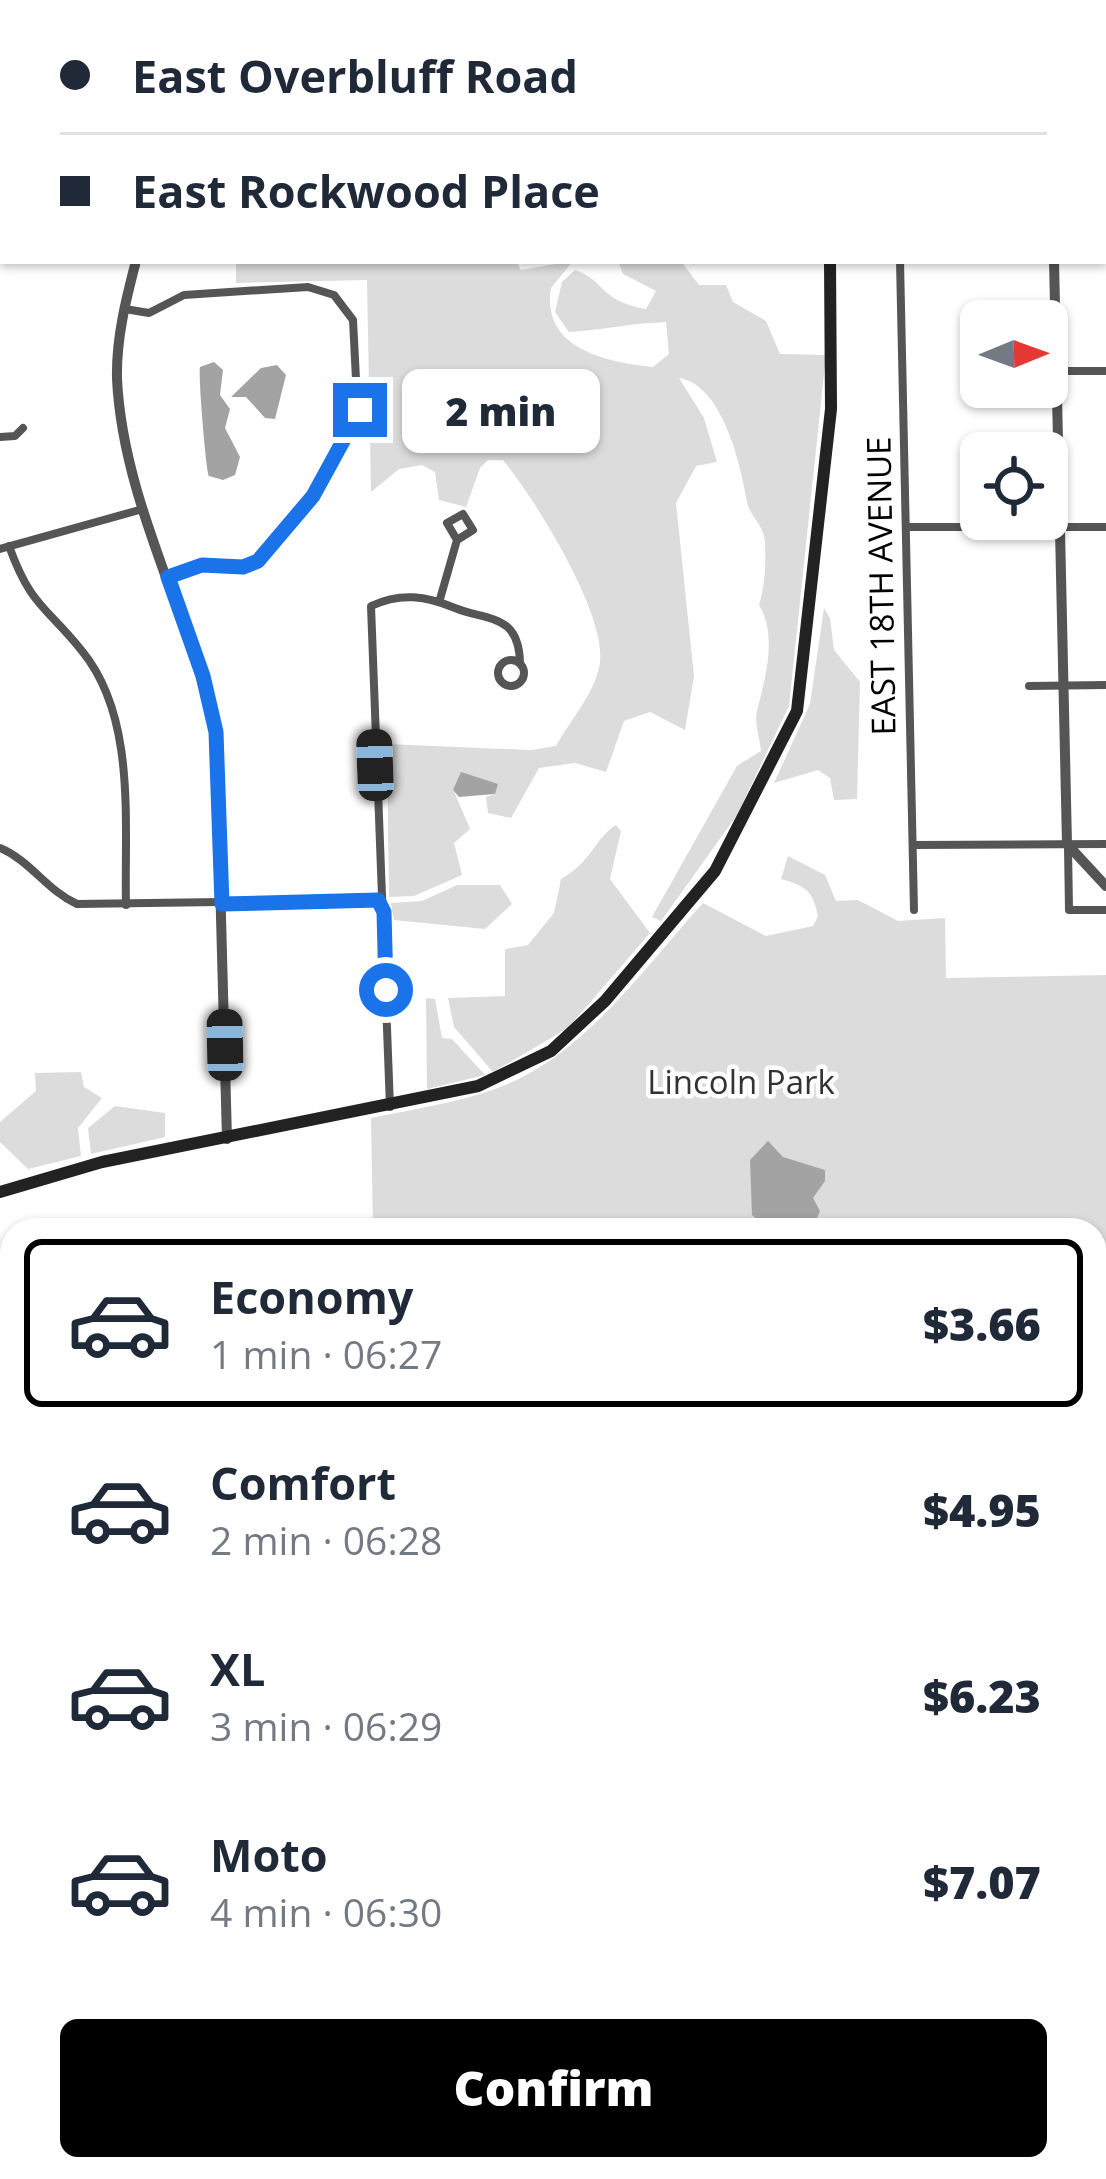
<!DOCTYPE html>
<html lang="en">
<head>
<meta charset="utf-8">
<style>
	body { margin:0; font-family:"Open Sans",sans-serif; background:#f6f6f7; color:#1f2937; height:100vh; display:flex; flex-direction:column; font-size:45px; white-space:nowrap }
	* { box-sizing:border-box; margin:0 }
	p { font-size:39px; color:#747a83 }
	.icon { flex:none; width:66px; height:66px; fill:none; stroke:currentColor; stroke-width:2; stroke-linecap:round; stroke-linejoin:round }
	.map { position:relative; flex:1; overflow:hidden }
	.sheet { position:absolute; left:0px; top:1218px; width:1107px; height:963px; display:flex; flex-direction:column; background:#fff; border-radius:36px 36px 0 0; box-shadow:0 3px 9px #0004 }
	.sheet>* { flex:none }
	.hud { position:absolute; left:0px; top:0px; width:1107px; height:264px; box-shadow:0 3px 9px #0004; display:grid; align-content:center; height:264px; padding:0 60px; background:#fff }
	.needle { width:78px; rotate:89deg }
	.buttons { position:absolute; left:960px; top:300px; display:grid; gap:24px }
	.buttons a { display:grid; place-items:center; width:108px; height:108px; border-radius:18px; background:#fff; box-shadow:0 3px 9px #0004; font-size:60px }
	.end { position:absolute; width:54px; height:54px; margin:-27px; border:15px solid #1a73e8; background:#fff; box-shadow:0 0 0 6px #fff }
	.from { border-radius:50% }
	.bubble { position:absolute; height:84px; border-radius:18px; background:#fff; box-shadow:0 3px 9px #0004; font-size:39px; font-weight:800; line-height:84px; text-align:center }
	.car { position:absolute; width:36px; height:72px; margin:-36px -18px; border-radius:15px; box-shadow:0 0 9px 3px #0007; background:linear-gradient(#222 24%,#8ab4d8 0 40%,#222 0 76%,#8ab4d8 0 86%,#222 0) }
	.hud b { display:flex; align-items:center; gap:42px; height:114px; font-size:45px }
	.hud b+b { border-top:3px solid #e0e1e3 }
	.hud i { width:30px; height:30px; background:#1f2937 }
	ul { padding:21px 0 0; list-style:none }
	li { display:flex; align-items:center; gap:36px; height:168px; margin:0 24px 18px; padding:0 36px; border:6px solid transparent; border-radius:18px }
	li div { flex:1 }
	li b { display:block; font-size:45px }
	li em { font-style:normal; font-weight:800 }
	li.selected { border-color:#000 }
	li>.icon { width:108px; height:108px; stroke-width:1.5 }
	.button { display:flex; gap:24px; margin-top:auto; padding:24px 60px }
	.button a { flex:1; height:138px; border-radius:18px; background:#000; color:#fff; font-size:48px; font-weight:800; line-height:138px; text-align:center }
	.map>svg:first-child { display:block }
	.green { fill:#dcdcdc }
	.water { fill:#a3a3a3 }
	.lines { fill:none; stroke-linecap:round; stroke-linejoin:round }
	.minor { stroke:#555; stroke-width:8 }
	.tertiary { stroke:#555; stroke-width:10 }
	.secondary { stroke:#222; stroke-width:12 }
	.route { stroke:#1a73e8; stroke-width:15 }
	.labels { text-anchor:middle; stroke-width:9; stroke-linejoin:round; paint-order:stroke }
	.street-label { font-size:33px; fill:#000; stroke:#fff }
	.park-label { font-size:33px; fill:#333; stroke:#fff }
</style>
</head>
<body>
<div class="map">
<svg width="1106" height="2179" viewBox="0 0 1106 2179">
	<rect width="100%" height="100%" fill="#fff"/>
	<!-- green -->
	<g class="green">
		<path d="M236 261H516L521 270 573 261 551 288C541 349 607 362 653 367L669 354 666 322C632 323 603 330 569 332L555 312 562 282 575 270C607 281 597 300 646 309L656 291 623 274 618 261H681L699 285H726L733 302 766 321 780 354 826 355 789 706 737 815 661 921 652 917 737 766 761 751C760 738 754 724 757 711 765 679 778 636 759 605 765 585 766 566 765 543 764 524 750 517 747 502 741 466 723 385 679 378L704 418 717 462 696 466 676 503 694 676 685 730 650 712 624 721 606 772 575 763 539 768 511 818 488 813 486 797 495 794 453 789 470 829 454 843 462 875 414 896 389 897 387 744 531 750 556 746C570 721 597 690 600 662 606 613 535 499 503 460H488L480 468 466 507 439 500 435 472 422 465 399 469 371 492 367 280 236 283Z"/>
		<path d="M824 608 830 618 834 650 860 682 857 799 834 800 830 778 818 770 774 783 810 704Z"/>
		<path d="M616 825 621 831 610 879 650 933 568 1028 493 1072 454 1027 448 998 505 996V949L528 945 554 913 561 879C594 860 593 840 616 825Z"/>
		<path d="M788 856 825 875 836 901 858 900 898 921 945 918 946 978 1106 975V1349L1095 1351V1230H373L371 1118C413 1109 457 1103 498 1088 584 1056 643 969 703 903L766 936 813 926 818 916C813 891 806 886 781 879Z"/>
		<path d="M457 885H500L512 904 485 929 394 920 391 903 422 901Z"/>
		<path d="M426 998 435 999 442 1038 452 1039 485 1075 427 1089Z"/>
		<path d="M81 1072 84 1087 102 1098 78 1128 81 1156 28 1169 0 1142V1122L36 1091 35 1073Z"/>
		<path d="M115 1106 165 1113V1137L91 1154 88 1128Z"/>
		<path d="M0 1625 12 1627V1731L0 1719Z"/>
		<path d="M12 1794V1907H0V1817Z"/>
		<path d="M44 2169H182L187 2179H47Z"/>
	</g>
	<!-- water -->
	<g class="water">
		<path d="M214 362 223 370 220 395 230 409 225 428 240 457 235 475 223 480 209 476C206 471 198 373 200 367Z"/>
		<path d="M277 365 286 375 275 419 265 418 246 397H231L261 368Z"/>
		<path d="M461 772 498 784 495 794 459 797 453 790Z"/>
		<path d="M768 1141 783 1157 825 1170V1181L813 1198 820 1211 812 1230H769L752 1215 750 1160Z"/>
	</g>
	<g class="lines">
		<!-- minor -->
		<g class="minor">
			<path d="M17 0V3"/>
			<path d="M582 0V3"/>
			<path d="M734 0V3"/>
			<path d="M1104 57H1106"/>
			<path d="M0 82H3"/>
			<path d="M1104 214H1106"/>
			<path d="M0 245H3"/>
			<path d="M900 261 914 910"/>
			<path d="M125 309 149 313 184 295 308 287 334 295 353 320 358 419 304 508 253 565H202L168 577"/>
			<path d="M1056 371H1106"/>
			<path d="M0 437 15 436 23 428"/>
			<path d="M907 527H1106"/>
			<path d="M9 546C31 607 46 606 82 651 137 718 124 825 126 905"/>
			<path d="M0 549 143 509"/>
			<path d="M440 599 457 540 473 530 463 514 447 523 457 540"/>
			<circle cx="511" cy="673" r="13"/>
			<path d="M1029 686 1106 685"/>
			<path d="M913 845 1106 844"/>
			<path d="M1068 847 1069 910H1106"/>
			<path d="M0 848C31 861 46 890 77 904L378 900"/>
			<path d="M390 1107 371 606C401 592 426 596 455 608 487 621 519 613 520 663"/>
			<path d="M1095 1479 1106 1478"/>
			<path d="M0 1568H12"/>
			<path d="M1095 1826 1106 1825"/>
			<path d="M0 1956 12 1962"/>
			<path d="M0 1998C14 2020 14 2062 2 2085L12 2099"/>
			<path d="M1095 2065H1106"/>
			<path d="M240 2169 246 2179"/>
			<path d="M338 2169 343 2179"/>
			<path d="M563 2169 567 2179"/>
			<path d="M868 2169 869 2179"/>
			<path d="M984 2169V2179"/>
			<path d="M494 2179 507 2169"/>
		</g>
		<!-- tertiary -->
		<g class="tertiary">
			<path d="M177 0V3"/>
			<path d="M1047 0V3"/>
			<path d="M136 261C126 299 116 339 117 379 123 502 189 613 216 732L227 1139"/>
			<path d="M1054 261 1067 844 1106 886"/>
		</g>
		<!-- secondary -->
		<g class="secondary">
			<path d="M872 3V0"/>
			<path d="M0 1192 102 1162 478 1086 551 1051 605 1001 715 871 797 711 831 409 830 261"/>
		</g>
	</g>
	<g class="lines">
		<!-- route -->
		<path class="route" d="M360 410 313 496 258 561 243 567 202 565 168 577 203 676 216 732 222 904 378 900 384 912 386 990"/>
	</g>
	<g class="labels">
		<!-- street labels -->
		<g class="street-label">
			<text transform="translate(881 586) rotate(-91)" y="12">EAST 18TH AVENUE</text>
		</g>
		<!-- park labels -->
		<g class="park-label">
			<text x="741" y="1094">Lincoln Park</text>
		</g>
	</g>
</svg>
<div class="buttons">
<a><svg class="needle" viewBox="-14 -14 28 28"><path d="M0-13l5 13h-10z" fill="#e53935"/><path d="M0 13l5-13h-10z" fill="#747a83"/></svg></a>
<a><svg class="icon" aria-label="locate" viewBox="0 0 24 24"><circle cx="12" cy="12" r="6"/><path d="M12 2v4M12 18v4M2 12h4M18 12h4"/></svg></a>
</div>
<i class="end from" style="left:386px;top:990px"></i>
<i class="end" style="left:360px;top:410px"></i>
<div class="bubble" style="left:402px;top:369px;width:198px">2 min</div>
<i class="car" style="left:375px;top:765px;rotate:358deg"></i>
<i class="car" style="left:225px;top:1045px;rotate:359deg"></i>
<div class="hud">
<b><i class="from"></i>East Overbluff Road</b>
<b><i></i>East Rockwood Place</b>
</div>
<section class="sheet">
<ul>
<li class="selected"><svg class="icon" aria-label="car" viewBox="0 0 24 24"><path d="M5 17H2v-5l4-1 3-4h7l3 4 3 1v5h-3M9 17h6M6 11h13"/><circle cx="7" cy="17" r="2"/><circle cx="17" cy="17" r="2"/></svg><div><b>Economy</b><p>1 min · 06:27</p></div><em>$3.66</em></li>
<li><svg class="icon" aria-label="car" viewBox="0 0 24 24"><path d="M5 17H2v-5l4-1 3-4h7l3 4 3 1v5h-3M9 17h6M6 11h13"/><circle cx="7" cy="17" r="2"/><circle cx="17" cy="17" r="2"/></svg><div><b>Comfort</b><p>2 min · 06:28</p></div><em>$4.95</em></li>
<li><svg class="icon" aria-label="car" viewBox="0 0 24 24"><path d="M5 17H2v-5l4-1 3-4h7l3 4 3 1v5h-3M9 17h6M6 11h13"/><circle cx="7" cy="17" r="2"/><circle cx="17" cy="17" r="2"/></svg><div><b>XL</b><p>3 min · 06:29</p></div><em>$6.23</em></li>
<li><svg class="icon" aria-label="car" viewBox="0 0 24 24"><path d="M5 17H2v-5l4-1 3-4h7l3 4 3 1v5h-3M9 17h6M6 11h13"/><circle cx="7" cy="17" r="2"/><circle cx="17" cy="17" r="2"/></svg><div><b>Moto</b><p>4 min · 06:30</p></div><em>$7.07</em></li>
</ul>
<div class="button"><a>Confirm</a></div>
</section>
</div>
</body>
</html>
